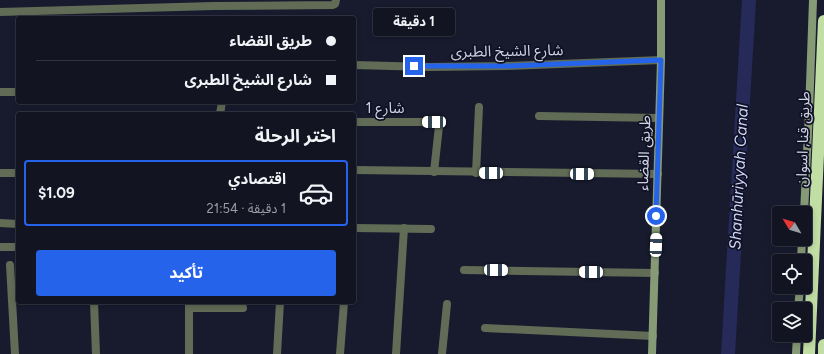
<!DOCTYPE html>
<html lang="ar">
<head>
<meta charset="utf-8">
<style>
	body { margin:0; font-family:Figtree,"Noto Sans Arabic",sans-serif; background:#1b1d2a; color:#f1f3f6; direction:rtl; height:100vh; display:flex; flex-direction:column; font-size:15px; white-space:nowrap }
	* { box-sizing:border-box; margin:0 }
	p { font-size:13px; color:#9c9ea5 }
	.icon { flex:none; width:22px; height:22px; fill:none; stroke:currentColor; stroke-width:2; stroke-linecap:round; stroke-linejoin:round }
	.map { position:relative; flex:1; overflow:hidden; direction:ltr }
	.details { position:absolute; left:16px; top:112px; width:340px; height:192px; display:flex; flex-direction:column; background:#121422; border-radius:4px; box-shadow:0 2px 6px #0003,0 0 0 1px #313340; direction:rtl }
	.details>* { flex:none }
	.hud { position:absolute; left:16px; top:16px; width:340px; height:88px; border-radius:4px; box-shadow:0 2px 6px #0003,0 0 0 1px #313340; direction:rtl; display:grid; align-content:center; height:88px; padding:0 20px; background:#121422 }
	.needle { width:26px; rotate:308deg }
	.tools { position:absolute; left:772px; top:206px; display:grid; gap:8px }
	.tools a { display:grid; place-items:center; width:40px; height:40px; border-radius:4px; background:#121422; box-shadow:0 2px 6px #0003,0 0 0 1px #313340; font-size:20px }
	.end { position:absolute; width:18px; height:18px; margin:-9px; border:5px solid #2563eb; background:#fff; box-shadow:0 0 0 2px #fff }
	.from { border-radius:50% }
	.bubble { position:absolute; height:28px; border-radius:4px; background:#121422; box-shadow:0 2px 6px #0003,0 0 0 1px #313340; font-size:13px; font-weight:700; line-height:28px; text-align:center; direction:rtl }
	.car { position:absolute; width:12px; height:24px; margin:-12px -6px; border-radius:5px; box-shadow:0 0 3px 1px #0007; background:linear-gradient(#fff 24%,#345 0 40%,#fff 0 76%,#345 0 86%,#fff 0) }
	.hud b { display:flex; align-items:center; gap:14px; height:38px; font-size:15px }
	.hud b+b { border-top:1px solid #313340 }
	.hud i { width:10px; height:10px; background:#f1f3f6 }
	ul { padding:0; list-style:none }
	li { display:flex; align-items:center; gap:12px; height:66px; margin:0 8px 6px; padding:0 12px; border:2px solid transparent; border-radius:4px }
	li div { flex:1 }
	li b { display:block; font-size:15px }
	li em { font-style:normal; font-weight:700 }
	li.selected { border-color:#2563eb }
	li>.icon { width:36px; height:36px; stroke-width:1.5 }
	h2 { padding:0 20px; font-size:18px; line-height:48px }
	.primary-button { display:flex; gap:8px; margin-top:auto; padding:8px 20px }
	.primary-button a { flex:1; height:46px; border-radius:4px; background:#2563eb; color:#fff; font-size:16px; font-weight:700; line-height:46px; text-align:center }
	.map>svg:first-child { display:block }
	.lines { fill:none; stroke-linecap:round; stroke-linejoin:round }
	.canal { stroke:#262a58; stroke-width:14 }
	.street { stroke:#606c56; stroke-width:8 }
	.secondary { stroke:#879a76; stroke-width:8 }
	.highway { stroke:#c1dea5; stroke-width:12 }
	.route { stroke:#2563eb; stroke-width:5 }
	.labels { text-anchor:middle; stroke-width:3.5; stroke-linejoin:round; paint-order:stroke }
	.street-label { font-size:15px; fill:#ced1df; stroke:#0f1124 }
	.water-label { font-size:16px; font-style:italic; fill:#d1d8f8; stroke:#0f1124 }
</style>
</head>
<body>
<div class="map">
<svg width="824" height="354" viewBox="0 0 824 354">
	<rect width="100%" height="100%" fill="#181b2e"/>
	<g class="lines">
		<!-- canal -->
		<path class="canal" d="M728 354 749 0"/>
		<!-- street -->
		<g class="street">
			<path d="M0 12 213 6 333 5 335 4 336 0"/>
			<path d="M354 65 429 67 506 66 661 60"/>
			<path d="M0 92H18"/>
			<path d="M220 114 222 102"/>
			<path d="M539 116 659 118"/>
			<path d="M354 122H437L439 126 434 172"/>
			<path d="M354 170 658 174"/>
			<path d="M0 173H18"/>
			<path d="M476 173 479 107"/>
			<path d="M0 223 18 224"/>
			<path d="M354 228 431 229"/>
			<path d="M0 247H18"/>
			<path d="M10 265 15 354"/>
			<path d="M464 270 655 273"/>
			<path d="M94 302 96 354"/>
			<path d="M189 302V354"/>
			<path d="M189 308H243"/>
			<path d="M485 328 653 336"/>
			<path d="M277 354 280 302"/>
			<path d="M340 354 344 302"/>
			<path d="M396 354 404 228"/>
			<path d="M442 354 447 304"/>
		</g>
		<!-- secondary -->
		<g class="secondary">
			<path d="M804 213 809 113 813 0"/>
			<path d="M801 261 802 239"/>
			<path d="M798 309 800 287"/>
			<path d="M652 354 661 60V0"/>
			<path d="M796 354 797 335"/>
		</g>
		<!-- highway -->
		<g class="highway">
			<path d="M809 354 824 21"/>
			<path d="M824 354V345"/>
		</g>
	</g>
	<g class="lines">
		<!-- route -->
		<path class="route" d="M414 66H506L661 60 656 216"/>
	</g>
	<g class="labels">
		<!-- street labels -->
		<g class="street-label">
			<text transform="translate(507 51) rotate(-1)" y="5">شارع الشيخ الطبرى</text>
			<text x="385" y="113">شارع 1</text>
			<text transform="translate(803 139) rotate(-88)" y="5">طريق قنا, اسوان</text>
			<text transform="translate(644 153) rotate(-88)" y="5">طريق القضاء</text>
		</g>
		<!-- water labels -->
		<g class="water-label">
			<text transform="translate(738 177) rotate(-87)" y="6">Shanhūriyyah Canal</text>
		</g>
	</g>
</svg>
<div class="tools">
<a><svg class="needle" viewBox="-14 -14 28 28"><path d="M0-13l5 13h-10z" fill="#e53935"/><path d="M0 13l5-13h-10z" fill="#9c9ea5"/></svg></a>
<a><svg class="icon" aria-label="locate" viewBox="0 0 24 24"><circle cx="12" cy="12" r="6"/><path d="M12 2v4M12 18v4M2 12h4M18 12h4"/></svg></a>
<a><svg class="icon" aria-label="layers" viewBox="0 0 24 24"><path d="M12 4l9 5-9 5-9-5zM3 14l9 5 9-5"/></svg></a>
</div>
<i class="end from" style="left:656px;top:216px"></i>
<i class="end" style="left:414px;top:66px"></i>
<div class="bubble" style="left:373px;top:8px;width:82px">1 دقيقة</div>
<i class="car" style="left:434px;top:122px;rotate:270deg"></i>
<i class="car" style="left:491px;top:173px;rotate:271deg"></i>
<i class="car" style="left:582px;top:174px;rotate:90deg"></i>
<i class="car" style="left:656px;top:245px;rotate:2deg"></i>
<i class="car" style="left:496px;top:270px;rotate:91deg"></i>
<i class="car" style="left:591px;top:272px;rotate:271deg"></i>
<div class="hud">
<b><i class="from"></i>طريق القضاء</b>
<b><i></i>شارع الشيخ الطبرى</b>
</div>
<section class="details">
<h2>اختر الرحلة</h2>
<ul>
<li class="selected"><svg class="icon" aria-label="car" viewBox="0 0 24 24"><path d="M5 17H2v-5l4-1 3-4h7l3 4 3 1v5h-3M9 17h6M6 11h13"/><circle cx="7" cy="17" r="2"/><circle cx="17" cy="17" r="2"/></svg><div><b>اقتصادي</b><p>1 دقيقة · 21:54</p></div><em>$1.09</em></li>
</ul>
<div class="primary-button"><a>تأكيد</a></div>
</section>
</div>
</body>
</html>
